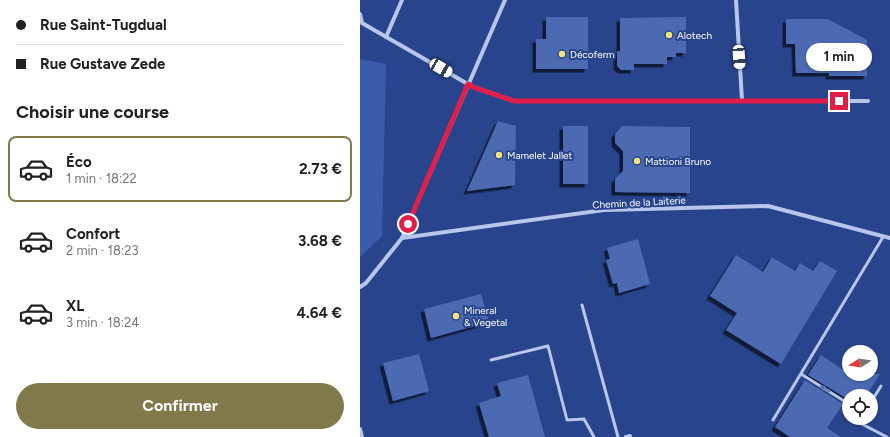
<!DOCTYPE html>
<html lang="fr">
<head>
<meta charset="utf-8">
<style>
	body { margin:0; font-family:Figtree,sans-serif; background:#f2f2f2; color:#222; height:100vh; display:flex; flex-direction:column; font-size:15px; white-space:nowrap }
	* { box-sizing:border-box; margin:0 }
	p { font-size:13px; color:#767676 }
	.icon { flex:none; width:22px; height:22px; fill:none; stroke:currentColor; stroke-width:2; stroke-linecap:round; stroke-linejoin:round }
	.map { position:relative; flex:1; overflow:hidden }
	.side { display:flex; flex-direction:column; background:#fff; width:360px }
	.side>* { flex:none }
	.hud { display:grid; align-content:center; height:88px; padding:0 16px; background:#fff }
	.needle { width:26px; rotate:258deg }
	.controls { position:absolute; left:482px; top:345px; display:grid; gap:8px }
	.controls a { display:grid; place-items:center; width:36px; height:36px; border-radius:50%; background:#fff; box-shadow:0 1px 3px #0004; font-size:20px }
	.end { position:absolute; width:18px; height:18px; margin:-9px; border:5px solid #e11d48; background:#fff; box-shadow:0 0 0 2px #fff }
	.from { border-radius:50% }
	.bubble { position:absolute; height:28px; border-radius:14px; background:#fff; box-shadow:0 1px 3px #0004; font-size:13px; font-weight:700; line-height:28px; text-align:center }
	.car { position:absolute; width:12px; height:24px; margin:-12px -6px; border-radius:5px; box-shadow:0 0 3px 1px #0007; background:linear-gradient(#fff 24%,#345 0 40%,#fff 0 76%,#345 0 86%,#fff 0) }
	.hud b { display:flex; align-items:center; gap:14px; height:38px; font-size:15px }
	.hud b+b { border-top:1px solid #e0e0e0 }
	.hud i { width:10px; height:10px; background:#222 }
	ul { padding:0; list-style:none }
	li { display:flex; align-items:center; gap:12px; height:66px; margin:0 8px 6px; padding:0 8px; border:2px solid transparent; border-radius:8px }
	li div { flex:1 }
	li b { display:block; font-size:15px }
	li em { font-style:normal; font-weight:700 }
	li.active { border-color:#80794a }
	li>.icon { width:36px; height:36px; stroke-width:1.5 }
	h2 { padding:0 16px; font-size:18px; line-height:48px }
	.action { display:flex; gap:8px; margin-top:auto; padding:8px 16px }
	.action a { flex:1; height:46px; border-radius:24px; background:#80794a; color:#fff; font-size:16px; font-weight:700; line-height:46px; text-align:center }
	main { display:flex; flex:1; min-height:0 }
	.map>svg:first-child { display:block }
	.green { fill:#3b5caa }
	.building { fill:#4c6ab2; filter:url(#shadow) }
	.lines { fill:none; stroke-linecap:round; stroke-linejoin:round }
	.service { stroke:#b7c6ea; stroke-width:3 }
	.minor { stroke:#b7c6ea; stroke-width:4 }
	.oneway { fill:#5972ae }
	.route { stroke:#e11d48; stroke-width:5 }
	.poi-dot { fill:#f3e37c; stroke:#27448d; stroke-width:1.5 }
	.labels { text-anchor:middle; stroke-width:4; stroke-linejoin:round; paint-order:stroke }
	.poi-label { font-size:10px; fill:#fff; stroke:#27448d; text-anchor:start }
	.street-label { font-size:10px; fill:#fff; stroke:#27448d }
</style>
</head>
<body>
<main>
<section class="side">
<div class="hud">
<b><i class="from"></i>Rue Saint-Tugdual</b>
<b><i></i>Rue Gustave Zede</b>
</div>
<h2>Choisir une course</h2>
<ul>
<li class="active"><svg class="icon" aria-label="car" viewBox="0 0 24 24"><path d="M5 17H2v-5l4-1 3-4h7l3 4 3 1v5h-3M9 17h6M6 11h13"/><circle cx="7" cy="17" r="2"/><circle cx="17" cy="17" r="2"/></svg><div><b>Éco</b><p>1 min · 18:22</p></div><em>2.73 €</em></li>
<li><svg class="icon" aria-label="car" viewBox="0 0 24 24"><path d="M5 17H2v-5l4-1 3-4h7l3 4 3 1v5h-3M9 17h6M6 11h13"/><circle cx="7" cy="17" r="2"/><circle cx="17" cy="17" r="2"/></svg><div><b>Confort</b><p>2 min · 18:23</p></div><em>3.68 €</em></li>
<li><svg class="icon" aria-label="car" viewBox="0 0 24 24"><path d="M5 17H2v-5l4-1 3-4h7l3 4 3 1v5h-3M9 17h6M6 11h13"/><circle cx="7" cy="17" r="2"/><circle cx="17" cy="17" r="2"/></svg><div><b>XL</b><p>3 min · 18:24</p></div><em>4.64 €</em></li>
</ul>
<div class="action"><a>Confirmer</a></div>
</section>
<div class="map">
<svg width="530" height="437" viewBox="0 0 530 437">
	<defs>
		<filter id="shadow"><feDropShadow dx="-3.5" dy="3.5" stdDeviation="0" flood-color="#0009"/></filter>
	</defs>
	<rect width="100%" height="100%" fill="#27448d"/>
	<!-- green -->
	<path class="green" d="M0 59 26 64 22 236 0 257Z"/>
	<!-- building -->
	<g class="building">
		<path d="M186 17H228V69H176V39H186Z"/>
		<path d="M326 17V53H316V57H307V64H274V70H261L257 66V51H260V18Z"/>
		<path d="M426 19H468L507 40V76H469V73H436L435 44H426Z"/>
		<path d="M138 121 156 126 155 185 107 191Z"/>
		<rect x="203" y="126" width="25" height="58"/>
		<path d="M262 126 330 127V193L255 192V179L263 171V151L255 143V134Z"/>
		<path d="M278 239 290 284 259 293 257 283 253 284 246 260 250 259 247 248Z"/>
		<path d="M376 255 403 272 412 257 435 271 440 263 453 271 460 261 477 271 421 364 366 330 377 313 350 296Z"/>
		<path d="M121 294 129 322 71 338 64 309Z"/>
		<path d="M59 354 69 391 33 401 23 363Z"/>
		<path d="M461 355 489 374H520L506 396H487L486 398 448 375Z"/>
		<path d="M168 375 185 437H129L119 403 141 396 137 383Z"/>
		<path d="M445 380 483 404 467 428 481 437H430L415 427Z"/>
	</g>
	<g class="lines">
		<!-- service -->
		<g class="service">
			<path d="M222 305 258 437"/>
			<path d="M131 360 188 346 207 420 224 419 234 437"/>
			<path d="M441 374 489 404"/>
			<path d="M511 402 521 386"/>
			<path d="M501 418 498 422 527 437"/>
			<path d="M413 420 523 237"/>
		</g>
		<!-- minor -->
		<g class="minor">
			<path d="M376 0 382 100"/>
			<path d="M0 14 2 23 113 87 154 101H508"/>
			<path d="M26 37 42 0"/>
			<path d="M42 238 244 210 408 206 530 238"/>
			<path d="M0 287 6 283 42 238 145 0"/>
			<path d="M0 429 2 437"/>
			<path d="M266 437 270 436"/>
		</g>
	</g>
	<!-- one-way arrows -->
	<defs><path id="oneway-solid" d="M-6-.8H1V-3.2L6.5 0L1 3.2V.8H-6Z"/></defs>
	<use class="oneway" href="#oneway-solid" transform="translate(465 389) rotate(-148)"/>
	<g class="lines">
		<!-- route -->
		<path class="route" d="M48 224 108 84 113 87 154 101H479"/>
	</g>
	<!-- markers -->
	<g class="poi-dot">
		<circle cx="309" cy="35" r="4"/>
		<circle cx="202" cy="54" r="4"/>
		<circle cx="139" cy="155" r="4"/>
		<circle cx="277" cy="161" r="4"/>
		<circle cx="96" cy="316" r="4"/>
	</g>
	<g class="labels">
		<!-- poi labels -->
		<g class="poi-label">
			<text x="317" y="39">Alotech</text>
			<text x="210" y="58">Décoferm</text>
			<text x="147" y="159">Mamelet Jallet</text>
			<text x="285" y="165">Mattioni Bruno</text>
			<text x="104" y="314">Mineral<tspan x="104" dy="12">&amp; Vegetal</tspan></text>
		</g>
		<!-- street labels -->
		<g class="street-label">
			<text transform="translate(279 202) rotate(-3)" y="4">Chemin de la Laiterie</text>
		</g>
	</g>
</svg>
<div class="controls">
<a><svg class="needle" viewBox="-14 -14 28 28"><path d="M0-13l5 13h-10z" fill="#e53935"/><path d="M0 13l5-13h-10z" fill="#767676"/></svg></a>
<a><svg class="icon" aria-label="locate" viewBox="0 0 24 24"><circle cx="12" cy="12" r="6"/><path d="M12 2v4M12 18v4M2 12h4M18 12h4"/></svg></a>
</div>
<i class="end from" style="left:48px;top:224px"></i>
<i class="end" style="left:479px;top:101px"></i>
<div class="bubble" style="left:446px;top:43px;width:66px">1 min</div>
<i class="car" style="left:379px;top:57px;rotate:176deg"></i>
<i class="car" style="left:81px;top:68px;rotate:120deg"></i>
</div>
</main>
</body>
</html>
